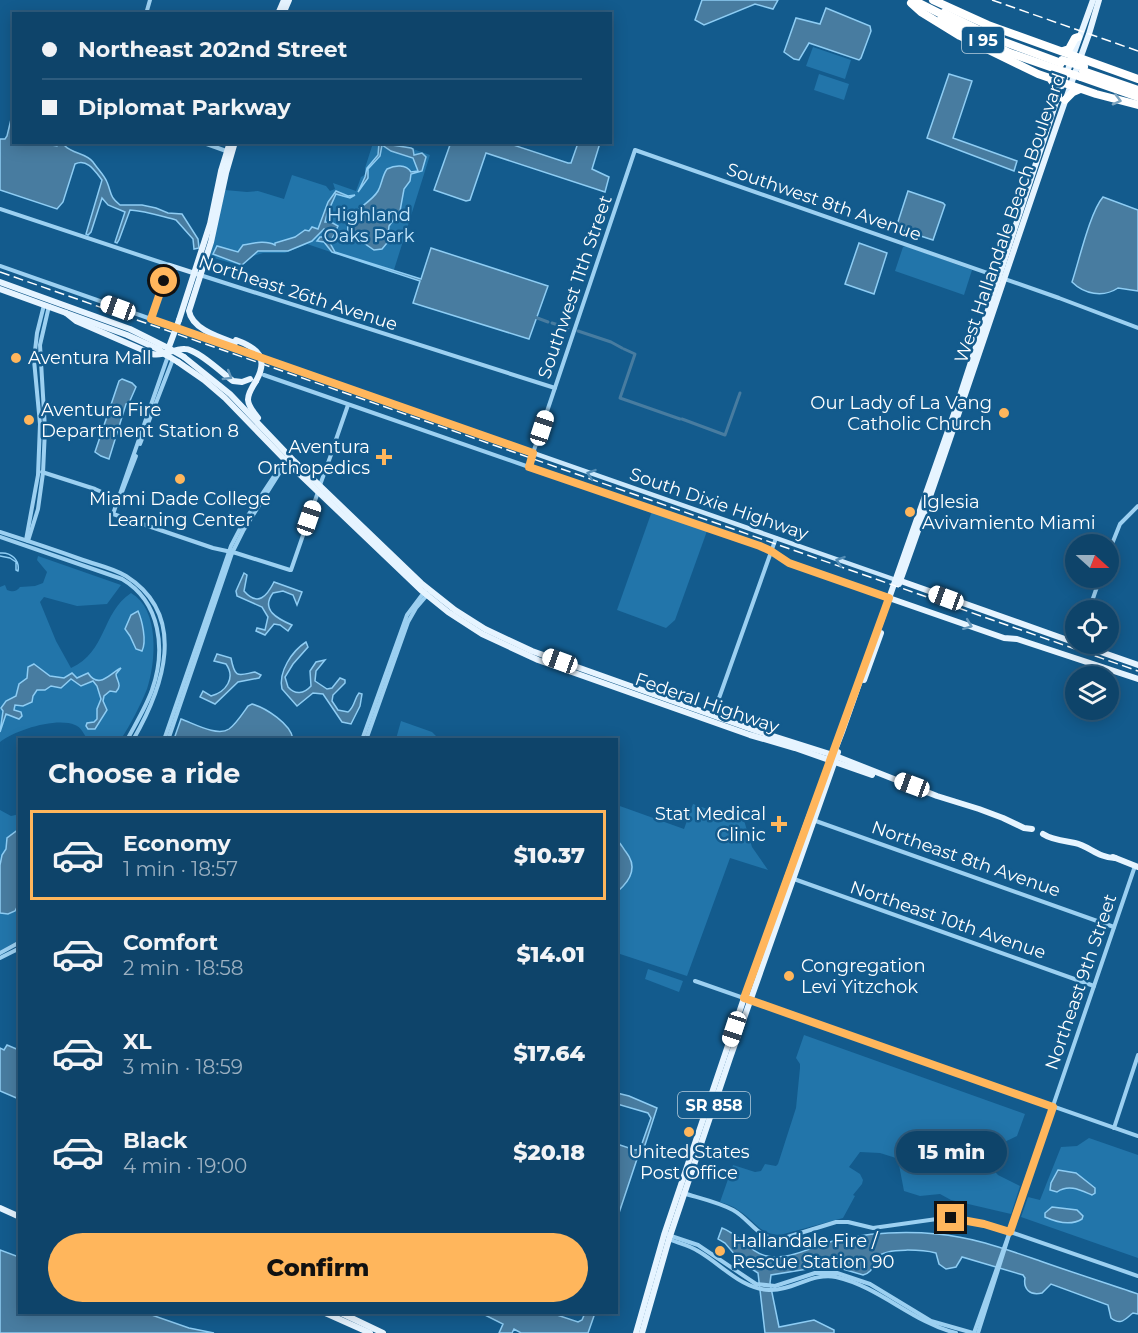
<!DOCTYPE html>
<html lang="en">
<head>
<meta charset="utf-8">
<style>
	body { margin:0; font-family:Montserrat,sans-serif; background:#1c4e72; color:#f1f3f6; height:100vh; display:flex; flex-direction:column; font-size:22px; white-space:nowrap }
	* { box-sizing:border-box; margin:0 }
	p { font-size:20px; color:#9bb0c1 }
	.icon { flex:none; width:33px; height:33px; fill:none; stroke:currentColor; stroke-width:2; stroke-linecap:round; stroke-linejoin:round }
	.map { position:relative; flex:1; overflow:hidden }
	.details { position:absolute; left:18px; top:738px; width:600px; height:576px; display:flex; flex-direction:column; background:#0e446a; border-radius:0px; box-shadow:0 3px 15px #0003,0 0 0 2px #2e5c7e }
	.details>* { flex:none }
	.top-card { position:absolute; left:12px; top:12px; width:600px; height:132px; border-radius:0px; box-shadow:0 3px 15px #0003,0 0 0 2px #2e5c7e; display:grid; align-content:center; height:132px; padding:0 30px; background:#0e446a }
	.needle { width:39px; rotate:111deg }
	.fabs { position:absolute; left:1065px; top:534px; display:grid; gap:12px }
	.fabs a { display:grid; place-items:center; width:54px; height:54px; border-radius:50%; background:#0e446a; box-shadow:0 3px 15px #0003,0 0 0 2px #2e5c7e; font-size:30px }
	.end { position:absolute; width:27px; height:27px; margin:-14px; border:8px solid #ffb65c; background:#111; box-shadow:0 0 0 3px #111 }
	.from { border-radius:50% }
	.bubble { position:absolute; height:42px; border-radius:21px; background:#0e446a; box-shadow:0 3px 15px #0003,0 0 0 2px #2e5c7e; font-size:20px; font-weight:800; line-height:42px; text-align:center }
	.car { position:absolute; width:18px; height:36px; margin:-18px -9px; border-radius:8px; box-shadow:0 0 4px 2px #0007; background:linear-gradient(#fff 24%,#345 0 40%,#fff 0 76%,#345 0 86%,#fff 0) }
	.top-card b { display:flex; align-items:center; gap:21px; height:57px; font-size:22px }
	.top-card b+b { border-top:2px solid #2e5c7e }
	.top-card i { width:15px; height:15px; background:#f1f3f6 }
	ul { padding:0; list-style:none }
	li { display:flex; align-items:center; gap:18px; height:90px; margin:0 12px 9px; padding:0 18px; border:3px solid transparent; border-radius:0px }
	li div { flex:1 }
	li b { display:block; font-size:22px }
	li em { font-style:normal; font-weight:800 }
	li.selected { border-color:#ffb65c }
	li>.icon { width:54px; height:54px; stroke-width:1.5 }
	h2 { padding:0 30px; font-size:27px; line-height:72px }
	.action { display:flex; gap:12px; margin-top:auto; padding:12px 30px }
	.action a { flex:1; height:69px; border-radius:36px; background:#ffb65c; color:#111; font-size:24px; font-weight:800; line-height:69px; text-align:center }
	.map>svg:first-child { display:block }
	.green { fill:#2275aa }
	.water { fill:#487ca0; stroke:#8ecdf4; stroke-width:1.5 }
	.lines { fill:none; stroke-linecap:round; stroke-linejoin:round }
	.stream { stroke:#8ecdf4; stroke-width:1.5 }
	.canal { stroke:#487ca0; stroke-width:3 }
	.tertiary { stroke:#9cd0f1; stroke-width:4 }
	.secondary { stroke:#cae7fb; stroke-width:4.5 }
	.primary { stroke:#e6f4ff; stroke-width:6 }
	.motorway { stroke:#fff; stroke-width:8 }
	.rail { stroke:#fff; stroke-width:1.5; stroke-dasharray:10 4.5; stroke-linecap:butt }
	.primary-bridge { stroke:#e6f4ff; stroke-width:6 }
	.motorway-bridge { stroke:#fff; stroke-width:8 }
	.oneway { stroke:#7da5c0 }
	.oneway2 { stroke:#6798bb }
	.oneway3 { stroke:#538cb4 }
	.route { stroke:#ffb65c; stroke-width:8 }
	.poi-dot { fill:#ffb65c; stroke:#135b8d; stroke-width:2 }
	.labels { text-anchor:middle; stroke-width:5; stroke-linejoin:round; paint-order:stroke }
	.shield { fill:#135b8d; stroke:#b8cedd; stroke-width:1.5 }
	.shield-label { font-size:16px; font-weight:bold; fill:#fff }
	.street-label { font-size:18px; fill:#fff; stroke:#135b8d }
	.park-label { font-size:18px; fill:#c3e6fc; stroke:#135b8d }
	.poi-label { font-size:18px; fill:#fff; stroke:#135b8d; text-anchor:start }
</style>
</head>
<body>
<div class="map">
<svg width="1138" height="1333" viewBox="0 0 1138 1333">
	<rect width="100%" height="100%" fill="#135b8d"/>
	<!-- green -->
	<g class="green">
		<path d="M813 47 851 60 845 79 806 66Z"/>
		<path d="M819 74 849 84 844 100 814 90Z"/>
		<path d="M373 143H396L430 155 393 273 307 244 285 253H263L253 256 242 266 210 257 225 190 247 192 258 191 284 199 292 175 326 186 330 191 335 189 333 183 356 191 361 177 365 175V168Z"/>
		<path d="M906 246 972 270 964 295 895 271 903 247Z"/>
		<path d="M652 511 707 531 675 620 666 628 617 610Z"/>
		<path d="M38 556 121 585 107 604 77 606 44 597 40 602 56 641 71 668C107 652 101 613 131 593 160 609 156 663 147 689 140 706 131 724 121 739H87C84 734 81 727 75 725 57 717 15 730 0 742V587L5 585 7 590C13 592 16 592 20 587L35 586 43 583 47 572 37 560Z"/>
		<path d="M401 721 432 732 437 737V739H396Z"/>
		<path d="M693 804 728 816 733 804 740 807 752 847 768 870 730 858 687 976 617 953V805L684 829Z"/>
		<path d="M0 810 11 816 20 814 19 940 0 951Z"/>
		<path d="M648 969 683 981 679 992 645 979Z"/>
		<path d="M804 1035 1025 1114 1017 1136 994 1147 986 1162 998 1175 1020 1186 1011 1214 951 1200 940 1194 920 1196 904 1191 899 1165 896 1158 880 1153 860 1152 849 1167 860 1174 863 1180 862 1184 853 1195 855 1196 843 1218 780 1235C758 1234 755 1220 738 1210 733 1206 726 1204 720 1202L733 1165 755 1172 761 1171 765 1164 776 1166 778 1164 796 1108 800 1068V1064L796 1058Z"/>
		<path d="M1089 1138 1138 1155V1258L1021 1217 1028 1197 1040 1200 1061 1147 1077 1146Z"/>
	</g>
	<!-- water -->
	<g class="water">
		<path d="M702 0H778L773 9 755 4 704 25 695 20Z"/>
		<path d="M826 8 870 26 871 31 861 58 859 60 809 43 799 60 794 59 784 52 796 18 820 24Z"/>
		<path d="M949 74 972 81 953 138 1017 161 1014 171 927 138Z"/>
		<path d="M13 111 14 142 40 143 57 146 60 143H66L65 146C73 154 86 153 93 162 97 168 105 176 107 182 112 194 109 196 120 205H142L156 208 168 213 182 214 198 239 199 248 194 249 193 239 176 220C160 216 146 211 130 210L119 240 117 243 115 242 125 212 108 205 102 198 91 232 88 235 86 234 102 180C95 171 87 158 75 164L63 202 57 209 0 190V139H5L7 136Z"/>
		<path d="M451 142 507 143 568 163H571L578 143H600L592 169 609 177 605 192 486 153 470 200 466 201 434 190Z"/>
		<path d="M379 143 411 148 413 149 414 155 422 153 426 157 422 171 411 174 410 181 404 189 400 211 389 226 387 243 382 249 374 250 348 232C345 211 369 206 378 191 382 184 382 176 387 169 395 165 406 164 411 172L418 171 413 158 391 151 382 145 380 156 368 169V178L358 192 365 177 367 168 378 155Z"/>
		<path d="M336 191 348 196 355 195 350 198 336 194 327 214 325 222H331L338 226 330 243 335 252 421 279 431 248 548 286 529 339 413 303 420 281 332 252 324 242 317 241 320 237H325L327 234 324 229 312 241 288 251H258L242 265 213 254 217 246 238 252 243 245C254 243 266 240 275 245V243L295 237 305 230 309 231 312 227 318 229 328 202Z"/>
		<path d="M908 191 943 203 945 205 933 240 896 228Z"/>
		<path d="M1103 197 1138 210V291L1118 288C1103 298 1084 294 1072 282 1079 261 1090 212 1103 197Z"/>
		<path d="M859 243 887 253 874 294 845 284Z"/>
		<path d="M122 379 132 383 136 387 129 403 126 404 109 459 101 456 95 452 119 381Z"/>
		<path d="M244 573 247 575 244 591C258 607 267 596 274 582L302 592 297 605 293 595 283 591 273 593C260 610 278 619 292 625L288 631 280 625 274 624 265 635 256 631 257 628 265 630 268 617 262 607 237 596 236 591Z"/>
		<path d="M138 611C142 620 147 641 142 651L136 649 130 636 125 629 131 615Z"/>
		<path d="M306 642 308 647 293 664 285 677 288 687C295 695 304 694 311 686L310 671 316 662 325 660 316 671 315 681 327 689 332 688 340 678 345 680V683L333 695 332 701 338 710 348 712C355 707 354 699 359 693L362 694 360 706 351 724 342 722 323 694 313 693 297 706 282 689C278 672 292 651 306 642Z"/>
		<path d="M217 654 231 658C235 680 239 675 255 672L261 675 259 678 238 682 215 704 200 697 203 691 211 696C226 692 236 678 226 664L214 661Z"/>
		<path d="M34 664 50 676 64 678 72 673 77 678 88 673C99 690 110 673 121 668L116 674C116 680 123 685 116 692L110 691 104 696 103 701 107 710 95 729H88L86 726 87 723 94 722 97 719V709L101 699 97 686 93 681 81 686 71 679 61 688 51 686 45 690H37L33 696 32 702 23 706 15 705 14 710 21 712 22 716 19 719 6 714 0 732 3 711 1 708 6 701 16 696 19 684 27 678 28 667Z"/>
		<path d="M252 704C266 708 291 724 293 739H174L181 719C193 723 217 737 229 729 236 724 243 713 248 706Z"/>
		<path d="M19 829V903L15 911 8 914 0 913V865L2 855 6 849 7 838Z"/>
		<path d="M617 841C622 844 622 847 626 852 638 867 630 881 617 892Z"/>
		<path d="M7 1045 19 1050V1099L0 1091V1048L4 1050Z"/>
		<path d="M617 1093 629 1096 657 1108 644 1148 639 1153 617 1219V1144L635 1150 640 1149 651 1118 648 1113 617 1104Z"/>
		<path d="M1058 1170 1076 1173 1095 1188V1193L1092 1195C1080 1190 1069 1184 1057 1192L1050 1190 1051 1183Z"/>
		<path d="M1052 1207 1077 1210 1083 1216 1082 1219C1071 1226 1056 1222 1045 1217V1213Z"/>
		<path d="M722 1228C739 1234 749 1252 767 1256 789 1261 815 1245 837 1240 869 1233 904 1231 937 1234 974 1237 1008 1250 1043 1262 1074 1273 1106 1283 1138 1294V1314L1133 1313C1125 1319 1121 1326 1111 1318L1108 1305 1051 1284 1042 1293C1030 1296 1023 1289 1025 1278L1023 1275 962 1257 956 1267 946 1269 939 1264 936 1253C924 1250 886 1247 878 1257 872 1265 874 1272 863 1275L836 1267 826 1266 771 1275 770 1283 779 1327 814 1320 834 1330V1333H765L758 1273 741 1262 725 1243 718 1239Z"/>
		<path d="M0 1250 19 1257 20 1312 146 1313 189 1328 214 1333H0Z"/>
		<path d="M481 1313H551L578 1322 582 1320 585 1313H595L588 1333H521L514 1329 512 1333H499L503 1324Z"/>
	</g>
	<g class="lines">
		<!-- stream -->
		<path class="stream" d="M0 553C11 552 20 560 18 571L16 570V562L10 558 0 556"/>
		<!-- canal -->
		<g class="canal">
			<path d="M532 316 548 322"/>
			<path d="M552 323 568 328"/>
			<path d="M578 331 611 342 622 348"/>
			<path d="M624 349 635 354 620 398 680 419"/>
			<path d="M682 419 725 435 740 393"/>
		</g>
		<!-- tertiary -->
		<g class="tertiary">
			<path d="M146 14 150 0"/>
			<path d="M201 142 229 152"/>
			<path d="M0 209 169 265"/>
			<path d="M0 266 151 319"/>
			<path d="M200 275 555 388"/>
			<path d="M168 356 113 514 213 548 236 553 290 570"/>
			<path d="M264 375 529 467"/>
			<path d="M140 444 173 359"/>
			<path d="M332 451 348 405"/>
			<path d="M533 453 635 150 1059 298 1138 328"/>
			<path d="M42 472 95 489 117 499"/>
			<path d="M320 485 332 452"/>
			<path d="M122 492 136 456"/>
			<path d="M0 532C28 541 55 550 83 560 97 565 113 568 126 576 189 616 163 688 133 740"/>
			<path d="M0 537 122 579C161 602 166 650 152 690 146 707 136 723 127 740"/>
			<path d="M26 540 38 475 40 424 34 360 37 333 44 305"/>
			<path d="M28 541 38 509 43 473 45 429 40 345 49 306"/>
			<path d="M1108 554 1120 524 1138 506"/>
			<path d="M291 570 318 492"/>
			<path d="M1089 610 1100 578"/>
			<path d="M713 715 776 538"/>
			<path d="M164 740 231 546 243 523 286 458"/>
			<path d="M168 740 232 553 243 531 287 461"/>
			<path d="M362 740 407 615 425 591"/>
			<path d="M366 740 408 622 416 608 428 594"/>
			<path d="M813 820 1114 927"/>
			<path d="M794 879 1094 986"/>
			<path d="M0 953 20 942"/>
			<path d="M0 958 20 948"/>
			<path d="M695 981 1138 1136"/>
			<path d="M1114 1128 1138 1055"/>
			<path d="M683 1193C699 1198 718 1202 733 1210 751 1220 758 1240 781 1239L836 1222H848L873 1228 944 1218H957L996 1227 1138 1276"/>
			<path d="M668 1235 698 1245 756 1284 775 1286 815 1273H837L870 1284 931 1321 973 1333"/>
			<path d="M668 1239C678 1243 689 1245 698 1251 721 1264 741 1289 769 1290 792 1291 813 1272 836 1277 880 1287 912 1322 956 1333"/>
			<path d="M974 1333 1014 1220 1135 866"/>
			<path d="M978 1333 1010 1232"/>
		</g>
		<!-- secondary -->
		<g class="secondary">
			<path d="M200 275 169 265 151 319 896 580"/>
			<path d="M533 453 529 467 765 548 789 563 889 598"/>
		</g>
		<!-- primary -->
		<g class="primary">
			<path d="M278 14 284 0"/>
			<path d="M283 14 289 0"/>
			<path d="M1062 86 1093 0"/>
			<path d="M235 142 226 173 211 242 189 311C192 329 219 337 235 343"/>
			<path d="M0 282 130 329 170 349"/>
			<path d="M0 289 127 335 158 349"/>
			<path d="M66 313 76 321 152 354C164 357 174 348 185 349 197 349 222 373 233 381L242 382 250 379"/>
			<path d="M179 320 210 224 221 171 230 142"/>
			<path d="M184 357 230 394 294 461 421 583 455 610 485 629 532 651 757 731 833 755 937 796 979 809 1003 818 1024 828 1032 829"/>
			<path d="M178 362 204 380 225 398 289 464 422 591 448 612 482 634 538 660 750 735 795 748 872 775"/>
			<path d="M256 381C245 398 245 402 258 418"/>
			<path d="M898 580 1076 643"/>
			<path d="M899 584C965 402 1023 216 1089 34L1099 0"/>
			<path d="M889 598 1004 638 1017 639 1138 679"/>
			<path d="M1078 644 1138 665"/>
			<path d="M864 680 881 633"/>
			<path d="M1043 834C1052 840 1065 841 1075 843 1089 846 1099 858 1115 858"/>
			<path d="M1113 857 1138 867"/>
			<path d="M0 1208 20 1217"/>
			<path d="M323 1312 370 1333"/>
			<path d="M339 1312 383 1333"/>
			<path d="M636 1333 664 1235 744 998 809 817 842 732 956 408 1058 96"/>
			<path d="M642 1333 669 1239 730 1058 838 752"/>
		</g>
		<!-- motorway -->
		<g class="motorway">
			<path d="M913 0 947 17"/>
			<path d="M933 0 988 25 1138 79"/>
			<path d="M911 3 921 12 960 36 1038 74 1096 94 1138 105"/>
			<path d="M944 13 1002 41 1061 63"/>
			<path d="M941 19 1010 53 1059 70"/>
			<path d="M1063 51 1069 49 1075 38 1078 37"/>
			<path d="M1083 71 1138 90"/>
			<path d="M1081 77 1138 97"/>
			<path d="M1052 81 1058 88V98"/>
			<path d="M1065 100 1073 92 1080 89"/>
		</g>
		<!-- rail -->
		<g class="rail">
			<path d="M992 0 1138 51"/>
			<path d="M0 272 1138 671"/>
		</g>
		<!-- primary-bridge -->
		<g class="primary-bridge">
			<path d="M236 340C258 348 269 358 256 381"/>
			<path d="M158 349 166 355 179 320"/>
			<path d="M170 349 184 357"/>
			<path d="M168 356 178 362"/>
		</g>
		<!-- motorway-bridge -->
		<g class="motorway-bridge">
			<path d="M1062 60 1084 67"/>
			<path d="M1059 70 1081 77"/>
		</g>
	</g>
	<!-- one-way arrows -->
	<defs><path id="oneway-chevron" d="M-2-3.5L2.5 0L-2 3.5" fill="none" stroke-width="1.6" stroke-linecap="round" stroke-linejoin="round" transform="scale(1.5)"/></defs>
	<use class="oneway" href="#oneway-chevron" transform="translate(1117 100) rotate(14)"/>
	<g class="oneway2">
		<use href="#oneway-chevron" transform="translate(228 376) rotate(31)"/>
		<use href="#oneway-chevron" transform="translate(968 625) rotate(21)"/>
	</g>
	<g class="oneway3">
		<use href="#oneway-chevron" transform="translate(591 474) rotate(-161)"/>
		<use href="#oneway-chevron" transform="translate(840 561) rotate(-161)"/>
	</g>
	<g class="lines">
		<!-- route -->
		<path class="route" d="M164 281 151 319 533 453 529 467 760 546 771 551 789 563 889 598 744 998 1053 1107 1010 1232 984 1224 951 1218"/>
	</g>
	<!-- markers -->
	<g class="poi-dot">
		<circle cx="16" cy="358" r="6"/>
		<circle cx="1004" cy="413" r="6"/>
		<circle cx="29" cy="420" r="6"/>
		<path d="M381 448h6v6h6v6h-6v6h-6v-6h-6v-6h6z"/>
		<circle cx="180" cy="479" r="6"/>
		<circle cx="910" cy="512" r="6"/>
		<path d="M776 815h6v6h6v6h-6v6h-6v-6h-6v-6h6z"/>
		<circle cx="789" cy="976" r="6"/>
		<circle cx="689" cy="1132" r="6"/>
		<circle cx="720" cy="1251" r="6"/>
	</g>
	<g class="labels">
		<!-- shield labels -->
		<g class="shield">
			<rect x="962" y="27" width="42" height="26" rx="4.5"/>
			<rect x="678" y="1092" width="72" height="26" rx="4.5"/>
		</g>
		<g class="shield-label">
			<text x="983" y="46">I 95</text>
			<text x="714" y="1111">SR 858</text>
		</g>
		<!-- street labels -->
		<g class="street-label">
			<text transform="translate(824 202) rotate(19)" y="6">Southwest 8th Avenue</text>
			<text transform="translate(1010 218) rotate(-71)" y="6">West Hallandale Beach Boulevard</text>
			<text transform="translate(575 287) rotate(-71)" y="6">Southwest 11th Street</text>
			<text transform="translate(298 293) rotate(18)" y="6">Northeast 26th Avenue</text>
			<text transform="translate(719 504) rotate(19)" y="6">South Dixie Highway</text>
			<text transform="translate(707 703) rotate(19)" y="6">Federal Highway</text>
			<text transform="translate(966 859) rotate(19)" y="6">Northeast 8th Avenue</text>
			<text transform="translate(948 920) rotate(19)" y="6">Northeast 10th Avenue</text>
			<text transform="translate(1081 982) rotate(-71)" y="6">Northeast 9th Street</text>
		</g>
		<!-- park labels -->
		<g class="park-label">
			<text x="369" y="221">Highland<tspan x="369" dy="21">Oaks Park</tspan></text>
		</g>
		<!-- poi labels -->
		<g class="poi-label">
			<text x="28" y="364">Aventura Mall</text>
			<text x="992" y="409" text-anchor="end">Our Lady of La Vang<tspan x="992" dy="21">Catholic Church</tspan></text>
			<text x="41" y="416">Aventura Fire<tspan x="41" dy="21">Department Station 8</tspan></text>
			<text x="370" y="453" text-anchor="end">Aventura<tspan x="370" dy="21">Orthopedics</tspan></text>
			<text x="180" y="505" text-anchor="middle">Miami Dade College<tspan x="180" dy="21">Learning Center</tspan></text>
			<text x="922" y="508">Iglesia<tspan x="922" dy="21">Avivamiento Miami</tspan></text>
			<text x="766" y="820" text-anchor="end">Stat Medical<tspan x="766" dy="21">Clinic</tspan></text>
			<text x="801" y="972">Congregation<tspan x="801" dy="21">Levi Yitzchok</tspan></text>
			<text x="689" y="1158" text-anchor="middle">United States<tspan x="689" dy="21">Post Office</tspan></text>
			<text x="732" y="1247">Hallandale Fire /<tspan x="732" dy="21">Rescue Station 90</tspan></text>
		</g>
	</g>
</svg>
<div class="fabs">
<a><svg class="needle" viewBox="-14 -14 28 28"><path d="M0-13l5 13h-10z" fill="#e53935"/><path d="M0 13l5-13h-10z" fill="#9bb0c1"/></svg></a>
<a><svg class="icon" aria-label="locate" viewBox="0 0 24 24"><circle cx="12" cy="12" r="6"/><path d="M12 2v4M12 18v4M2 12h4M18 12h4"/></svg></a>
<a><svg class="icon" aria-label="layers" viewBox="0 0 24 24"><path d="M12 4l9 5-9 5-9-5zM3 14l9 5 9-5"/></svg></a>
</div>
<i class="end from" style="left:164px;top:281px"></i>
<i class="end" style="left:951px;top:1218px"></i>
<div class="bubble" style="left:896px;top:1131px;width:111px">15 min</div>
<i class="car" style="left:118px;top:308px;rotate:290deg"></i>
<i class="car" style="left:542px;top:428px;rotate:18deg"></i>
<i class="car" style="left:309px;top:518px;rotate:19deg"></i>
<i class="car" style="left:946px;top:598px;rotate:290deg"></i>
<i class="car" style="left:560px;top:661px;rotate:290deg"></i>
<i class="car" style="left:912px;top:785px;rotate:290deg"></i>
<i class="car" style="left:734px;top:1029px;rotate:198deg"></i>
<div class="top-card">
<b><i class="from"></i>Northeast 202nd Street</b>
<b><i></i>Diplomat Parkway</b>
</div>
<section class="details">
<h2>Choose a ride</h2>
<ul>
<li class="selected"><svg class="icon" aria-label="car" viewBox="0 0 24 24"><path d="M5 17H2v-5l4-1 3-4h7l3 4 3 1v5h-3M9 17h6M6 11h13"/><circle cx="7" cy="17" r="2"/><circle cx="17" cy="17" r="2"/></svg><div><b>Economy</b><p>1 min · 18:57</p></div><em>$10.37</em></li>
<li><svg class="icon" aria-label="car" viewBox="0 0 24 24"><path d="M5 17H2v-5l4-1 3-4h7l3 4 3 1v5h-3M9 17h6M6 11h13"/><circle cx="7" cy="17" r="2"/><circle cx="17" cy="17" r="2"/></svg><div><b>Comfort</b><p>2 min · 18:58</p></div><em>$14.01</em></li>
<li><svg class="icon" aria-label="car" viewBox="0 0 24 24"><path d="M5 17H2v-5l4-1 3-4h7l3 4 3 1v5h-3M9 17h6M6 11h13"/><circle cx="7" cy="17" r="2"/><circle cx="17" cy="17" r="2"/></svg><div><b>XL</b><p>3 min · 18:59</p></div><em>$17.64</em></li>
<li><svg class="icon" aria-label="car" viewBox="0 0 24 24"><path d="M5 17H2v-5l4-1 3-4h7l3 4 3 1v5h-3M9 17h6M6 11h13"/><circle cx="7" cy="17" r="2"/><circle cx="17" cy="17" r="2"/></svg><div><b>Black</b><p>4 min · 19:00</p></div><em>$20.18</em></li>
</ul>
<div class="action"><a>Confirm</a></div>
</section>
</div>
</body>
</html>
